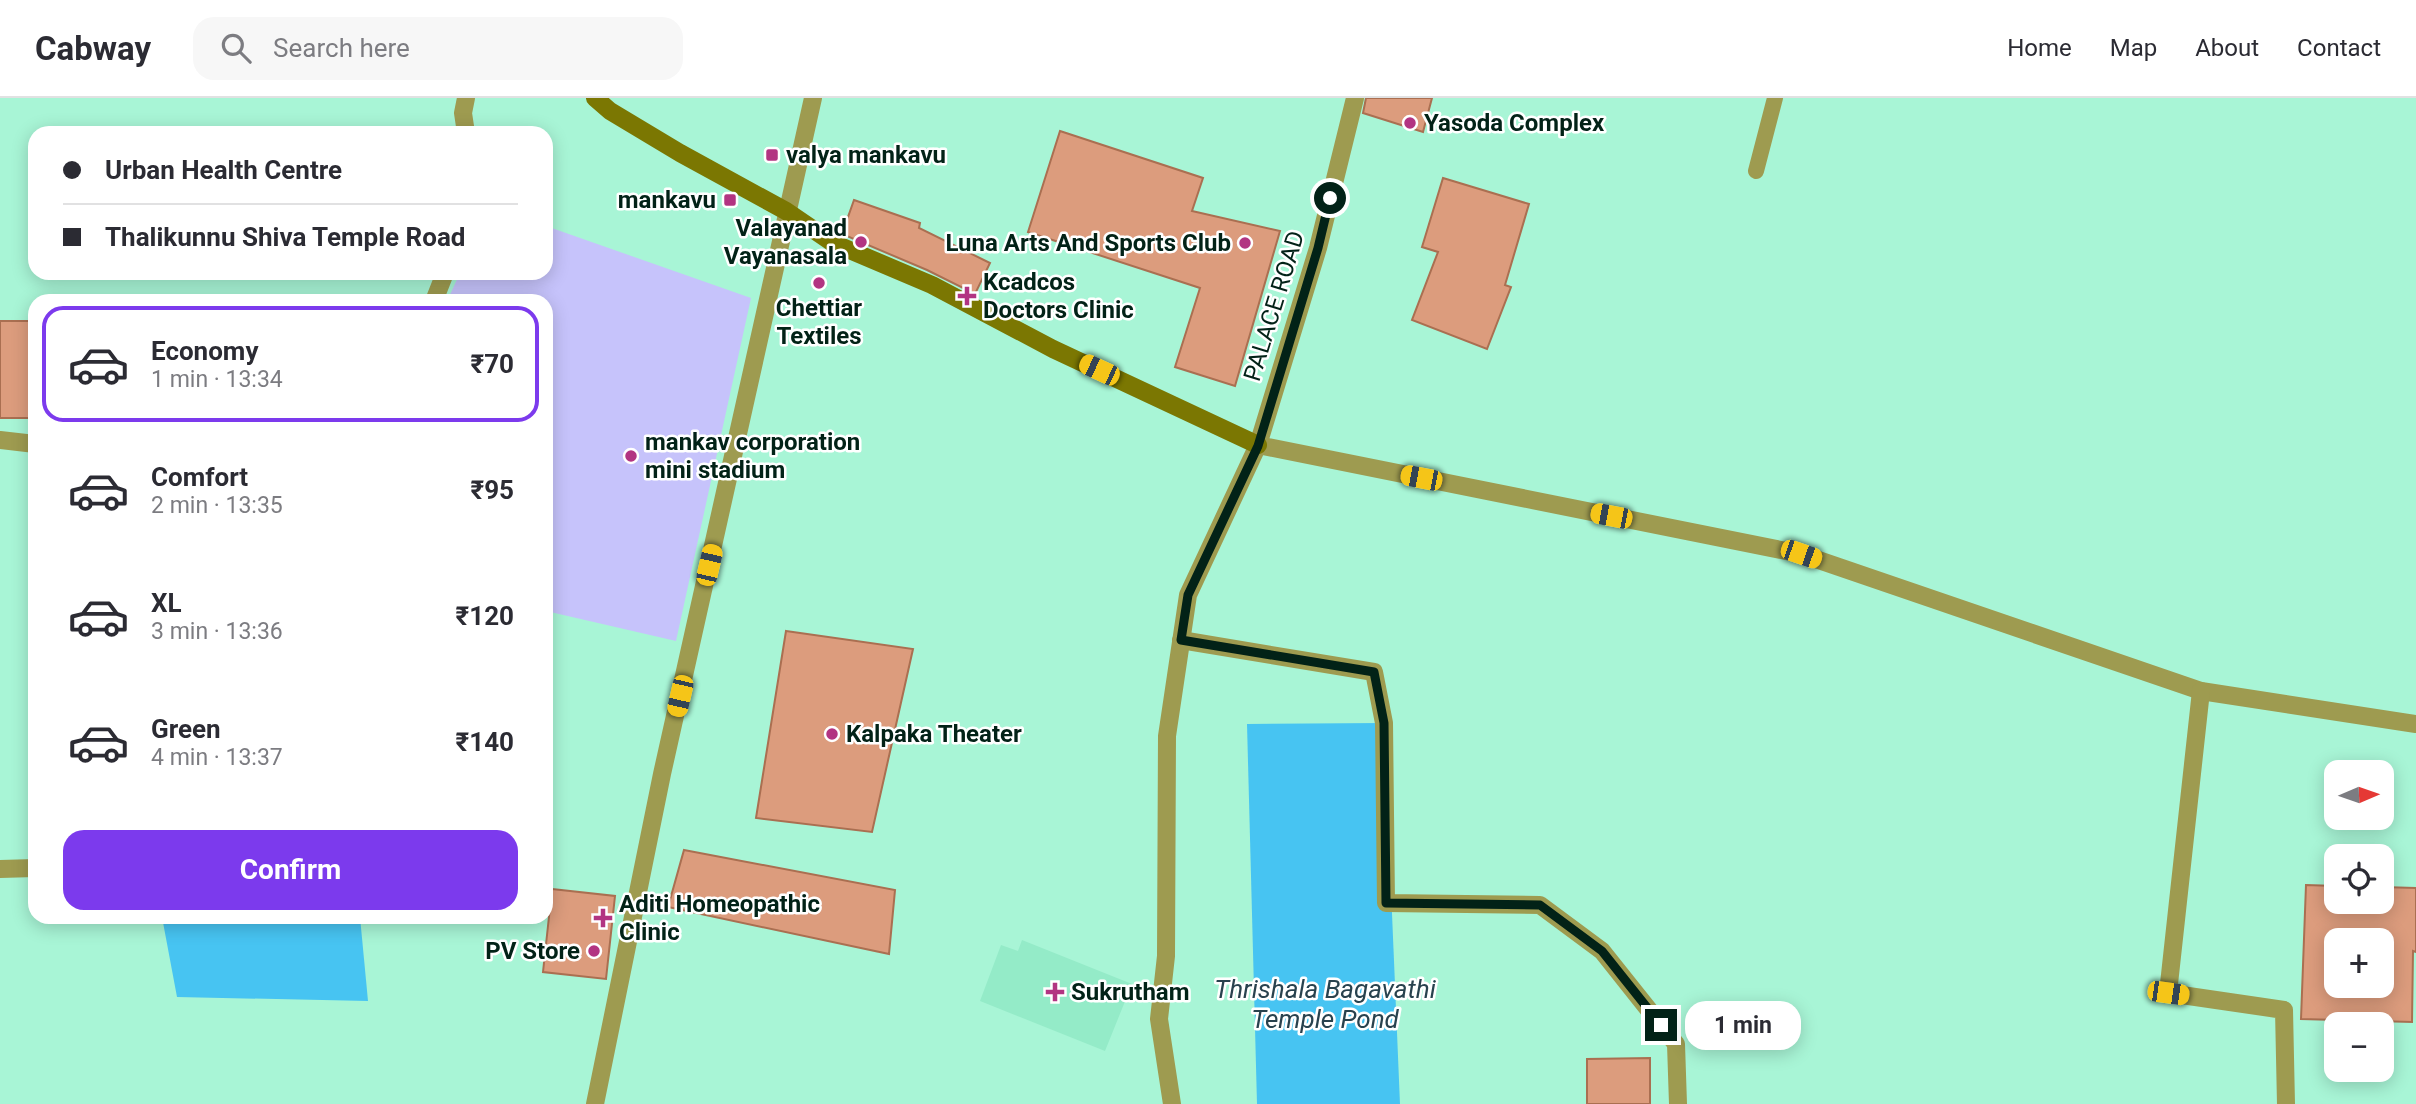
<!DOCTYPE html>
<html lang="en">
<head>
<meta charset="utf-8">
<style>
	body { margin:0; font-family:Roboto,sans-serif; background:#f7f7f7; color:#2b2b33; height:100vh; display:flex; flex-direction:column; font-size:26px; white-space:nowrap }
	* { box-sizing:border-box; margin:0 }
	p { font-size:23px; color:#7c7c81 }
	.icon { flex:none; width:38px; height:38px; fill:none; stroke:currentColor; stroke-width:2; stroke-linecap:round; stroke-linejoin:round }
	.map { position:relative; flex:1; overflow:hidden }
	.side { position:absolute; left:28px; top:196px; width:525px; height:630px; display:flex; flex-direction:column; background:#fff; border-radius:21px; box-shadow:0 4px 18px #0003 }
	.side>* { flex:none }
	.hud { position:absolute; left:28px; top:28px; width:525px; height:154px; border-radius:21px; box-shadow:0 4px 18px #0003; display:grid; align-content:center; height:154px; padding:0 35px; background:#fff }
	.needle { width:46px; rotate:88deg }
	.buttons { position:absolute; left:2324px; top:662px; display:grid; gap:14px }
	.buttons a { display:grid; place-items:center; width:70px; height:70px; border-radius:14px; background:#fff; box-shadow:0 4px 18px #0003; font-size:35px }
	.end { position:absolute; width:32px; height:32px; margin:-16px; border:9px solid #022217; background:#fff; box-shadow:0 0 0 4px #fff }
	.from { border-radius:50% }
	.bubble { position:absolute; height:49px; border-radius:21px; background:#fff; box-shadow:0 4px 18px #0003; font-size:23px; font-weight:700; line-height:49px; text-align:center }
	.car { position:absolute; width:21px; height:42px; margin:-21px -10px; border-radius:9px; box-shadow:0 0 5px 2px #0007; background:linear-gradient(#f5c518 24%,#345 0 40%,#f5c518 0 76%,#345 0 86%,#f5c518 0) }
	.hud b { display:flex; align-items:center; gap:24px; height:66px; font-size:26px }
	.hud b+b { border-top:2px solid #e1e1e2 }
	.hud i { width:18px; height:18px; background:#2b2b33 }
	ul { padding:12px 0 0; list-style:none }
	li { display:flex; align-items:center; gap:21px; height:116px; margin:0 14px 10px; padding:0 21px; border:4px solid transparent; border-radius:21px }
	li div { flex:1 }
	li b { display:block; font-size:26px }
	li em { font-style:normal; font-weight:700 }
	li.active { border-color:#7c3aed }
	li>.icon { width:63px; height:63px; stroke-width:1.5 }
	.button { display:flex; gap:14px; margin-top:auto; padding:14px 35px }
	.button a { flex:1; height:80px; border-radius:21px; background:#7c3aed; color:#fff; font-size:28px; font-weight:700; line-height:80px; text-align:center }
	header { display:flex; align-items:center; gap:42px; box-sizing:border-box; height:98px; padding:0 35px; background:#fff; border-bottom:2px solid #e1e1e2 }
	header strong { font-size:33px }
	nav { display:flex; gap:38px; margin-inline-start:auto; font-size:24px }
	.search { width:490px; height:63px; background:#f7f7f7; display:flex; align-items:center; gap:18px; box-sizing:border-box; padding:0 24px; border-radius:21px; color:#7c7c81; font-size:26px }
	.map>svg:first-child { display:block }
	.built { fill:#94ebc8 }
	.green { fill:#c6c3fb }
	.water { fill:#47c4f2 }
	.building { fill:#dc9c7d; stroke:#aa6f51; stroke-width:2; fill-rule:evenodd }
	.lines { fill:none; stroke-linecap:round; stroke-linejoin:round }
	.lane { stroke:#9e9b50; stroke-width:16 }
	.street { stroke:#9e9b50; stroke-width:18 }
	.secondary { stroke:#7b7702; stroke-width:18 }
	.route { stroke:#022217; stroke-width:9 }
	.poi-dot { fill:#b23482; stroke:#fff; stroke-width:2.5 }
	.labels { text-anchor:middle; stroke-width:5; stroke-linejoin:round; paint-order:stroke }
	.poi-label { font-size:24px; font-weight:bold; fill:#022217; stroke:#fff; text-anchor:start }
	.street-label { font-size:24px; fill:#022217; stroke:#fff }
	.water-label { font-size:26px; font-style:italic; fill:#28424e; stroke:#fff }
</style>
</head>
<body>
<header>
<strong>Cabway</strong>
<div class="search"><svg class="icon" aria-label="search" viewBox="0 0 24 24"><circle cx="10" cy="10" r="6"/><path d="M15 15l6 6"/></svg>Search here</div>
<nav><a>Home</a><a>Map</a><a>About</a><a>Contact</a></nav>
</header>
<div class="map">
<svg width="2416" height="1006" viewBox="0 0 2416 1006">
	<rect width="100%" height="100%" fill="#a8f5d6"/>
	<!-- built -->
	<path class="built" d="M1022 842 1132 886 1105 953 980 903 1001 847 1018 853Z"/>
	<!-- green -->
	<path class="green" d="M546 128 751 200 676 543 546 513V203H447L460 175H546Z"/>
	<!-- water -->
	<g class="water">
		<path d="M1384 625 1400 1006H1257L1247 626Z"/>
		<path d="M162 819H360L368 903 177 899Z"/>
	</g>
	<!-- building -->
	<g class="building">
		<path d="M1366 0H1432L1423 34 1363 15Z"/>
		<path d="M1060 33 1203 80 1192 113 1280 133 1235 288 1175 269 1200 190 1028 134Z"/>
		<path d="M1443 80 1529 106 1505 187 1511 189 1487 251 1412 222 1438 154 1422 149Z"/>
		<path d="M854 102 920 125 919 130 990 165 975 196 927 172 842 136Z"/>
		<rect x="0" y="223" width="35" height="97"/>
		<path d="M786 533 913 551 872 734 756 720Z"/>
		<path d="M684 752 895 792 889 856 668 809Z"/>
		<path d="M2306 787 2336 788V803H2382V789L2416 790V854L2413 853 2412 924 2301 921ZM2336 842H2382V887H2336Z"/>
		<path d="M552 791 615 798 606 881 543 874Z"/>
		<path d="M1650 960V1006H1587V961Z"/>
	</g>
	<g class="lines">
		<!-- lane -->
		<path class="lane" d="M1756 73 1775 0"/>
		<!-- street -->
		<g class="street">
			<path d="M466 0 463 15 466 35"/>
			<path d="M434 203 445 175"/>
			<path d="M0 342 35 346"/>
			<path d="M1258 347 1801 456 2201 593 2416 626"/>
			<path d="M1181 542 1374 574 1384 625 1386 805 1540 807 1602 853 1676 946 1678 1006"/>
			<path d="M2201 593 2168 895 2284 912 2286 1006"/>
			<path d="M0 771 35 770"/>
			<path d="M595 1006 662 676 813 0"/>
			<path d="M1172 1006 1159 921 1166 858 1167 638 1188 497 1258 347 1318 150 1355 0"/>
		</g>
		<!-- secondary -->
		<path class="secondary" d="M595 0 610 13 680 55 786 113 833 145 932 187 1053 251 1258 347"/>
	</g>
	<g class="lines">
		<!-- route -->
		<path class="route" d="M1330 100 1318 150 1258 348 1188 497 1181 542 1374 574 1384 625 1386 805 1540 807 1602 853 1661 927"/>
	</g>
	<!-- markers -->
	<g class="poi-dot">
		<circle cx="1410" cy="25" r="7"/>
		<rect x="765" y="50" width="14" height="14" rx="3.5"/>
		<rect x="723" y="95" width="14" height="14" rx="3.5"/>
		<circle cx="861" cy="144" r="7"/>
		<circle cx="1245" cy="145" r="7"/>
		<circle cx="819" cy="185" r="7"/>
		<path d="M963.5 187.5h7v7h7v7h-7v7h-7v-7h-7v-7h7z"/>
		<circle cx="631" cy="358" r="7"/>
		<circle cx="832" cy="636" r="7"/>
		<path d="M599.5 809.5h7v7h7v7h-7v7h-7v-7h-7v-7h7z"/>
		<circle cx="594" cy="853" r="7"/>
		<path d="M1051.5 883.5h7v7h7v7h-7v7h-7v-7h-7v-7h7z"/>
	</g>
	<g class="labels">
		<!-- poi labels -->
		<g class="poi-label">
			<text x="1424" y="33">Yasoda Complex</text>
			<text x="786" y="65">valya mankavu</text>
			<text x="716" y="110" text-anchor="end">mankavu</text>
			<text x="847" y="138" text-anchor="end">Valayanad<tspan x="847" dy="28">Vayanasala</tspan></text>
			<text x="1231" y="153" text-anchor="end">Luna Arts And Sports Club</text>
			<text x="983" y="192">Kcadcos<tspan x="983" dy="28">Doctors Clinic</tspan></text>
			<text x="819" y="218" text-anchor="middle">Chettiar<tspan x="819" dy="28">Textiles</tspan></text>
			<text x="645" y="352">mankav corporation<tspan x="645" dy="28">mini stadium</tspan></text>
			<text x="846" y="644">Kalpaka Theater</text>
			<text x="619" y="814">Aditi Homeopathic<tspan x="619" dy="28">Clinic</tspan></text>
			<text x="580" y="861" text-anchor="end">PV Store</text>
			<text x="1071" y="902">Sukrutham</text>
		</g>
		<!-- street labels -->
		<g class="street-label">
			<text transform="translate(1274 208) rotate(-73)" y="8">PALACE ROAD</text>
		</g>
		<!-- water labels -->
		<g class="water-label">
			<text x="1325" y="900">Thrishala Bagavathi<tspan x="1325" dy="30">Temple Pond</tspan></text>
		</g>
	</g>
</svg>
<div class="buttons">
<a><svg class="needle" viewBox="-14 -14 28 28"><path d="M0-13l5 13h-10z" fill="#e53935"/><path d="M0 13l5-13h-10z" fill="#7c7c81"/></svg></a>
<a><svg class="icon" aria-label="locate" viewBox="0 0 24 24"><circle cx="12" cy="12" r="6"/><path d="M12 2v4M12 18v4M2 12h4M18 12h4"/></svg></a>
<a>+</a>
<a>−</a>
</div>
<i class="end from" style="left:1330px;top:100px"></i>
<i class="end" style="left:1661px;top:927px"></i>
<div class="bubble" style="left:1685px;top:903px;width:116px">1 min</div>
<i class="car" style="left:1099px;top:272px;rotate:295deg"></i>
<i class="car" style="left:1421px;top:380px;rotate:281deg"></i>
<i class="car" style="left:1611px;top:418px;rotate:281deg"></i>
<i class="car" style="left:1801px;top:456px;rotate:109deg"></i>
<i class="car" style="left:709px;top:467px;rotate:13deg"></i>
<i class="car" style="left:680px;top:598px;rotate:193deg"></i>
<i class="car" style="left:2168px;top:895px;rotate:98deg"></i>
<div class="hud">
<b><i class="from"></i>Urban Health Centre</b>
<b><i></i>Thalikunnu Shiva Temple Road</b>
</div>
<section class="side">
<ul>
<li class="active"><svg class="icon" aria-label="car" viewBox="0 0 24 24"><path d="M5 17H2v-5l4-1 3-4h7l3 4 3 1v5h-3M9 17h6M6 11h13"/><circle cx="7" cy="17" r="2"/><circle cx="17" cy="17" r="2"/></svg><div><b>Economy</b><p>1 min · 13:34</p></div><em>₹70</em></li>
<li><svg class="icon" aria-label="car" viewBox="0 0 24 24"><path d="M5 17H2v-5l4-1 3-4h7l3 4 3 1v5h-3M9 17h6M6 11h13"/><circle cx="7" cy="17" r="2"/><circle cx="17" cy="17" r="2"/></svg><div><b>Comfort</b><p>2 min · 13:35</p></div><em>₹95</em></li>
<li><svg class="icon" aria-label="car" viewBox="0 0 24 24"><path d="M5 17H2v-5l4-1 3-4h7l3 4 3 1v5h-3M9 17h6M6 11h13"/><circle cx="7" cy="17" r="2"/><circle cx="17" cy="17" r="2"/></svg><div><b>XL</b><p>3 min · 13:36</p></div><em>₹120</em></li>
<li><svg class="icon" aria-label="car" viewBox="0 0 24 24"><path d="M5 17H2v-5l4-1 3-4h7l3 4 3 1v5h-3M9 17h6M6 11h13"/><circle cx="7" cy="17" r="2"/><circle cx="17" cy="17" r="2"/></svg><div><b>Green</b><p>4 min · 13:37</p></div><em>₹140</em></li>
</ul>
<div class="button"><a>Confirm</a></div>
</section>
</div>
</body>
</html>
